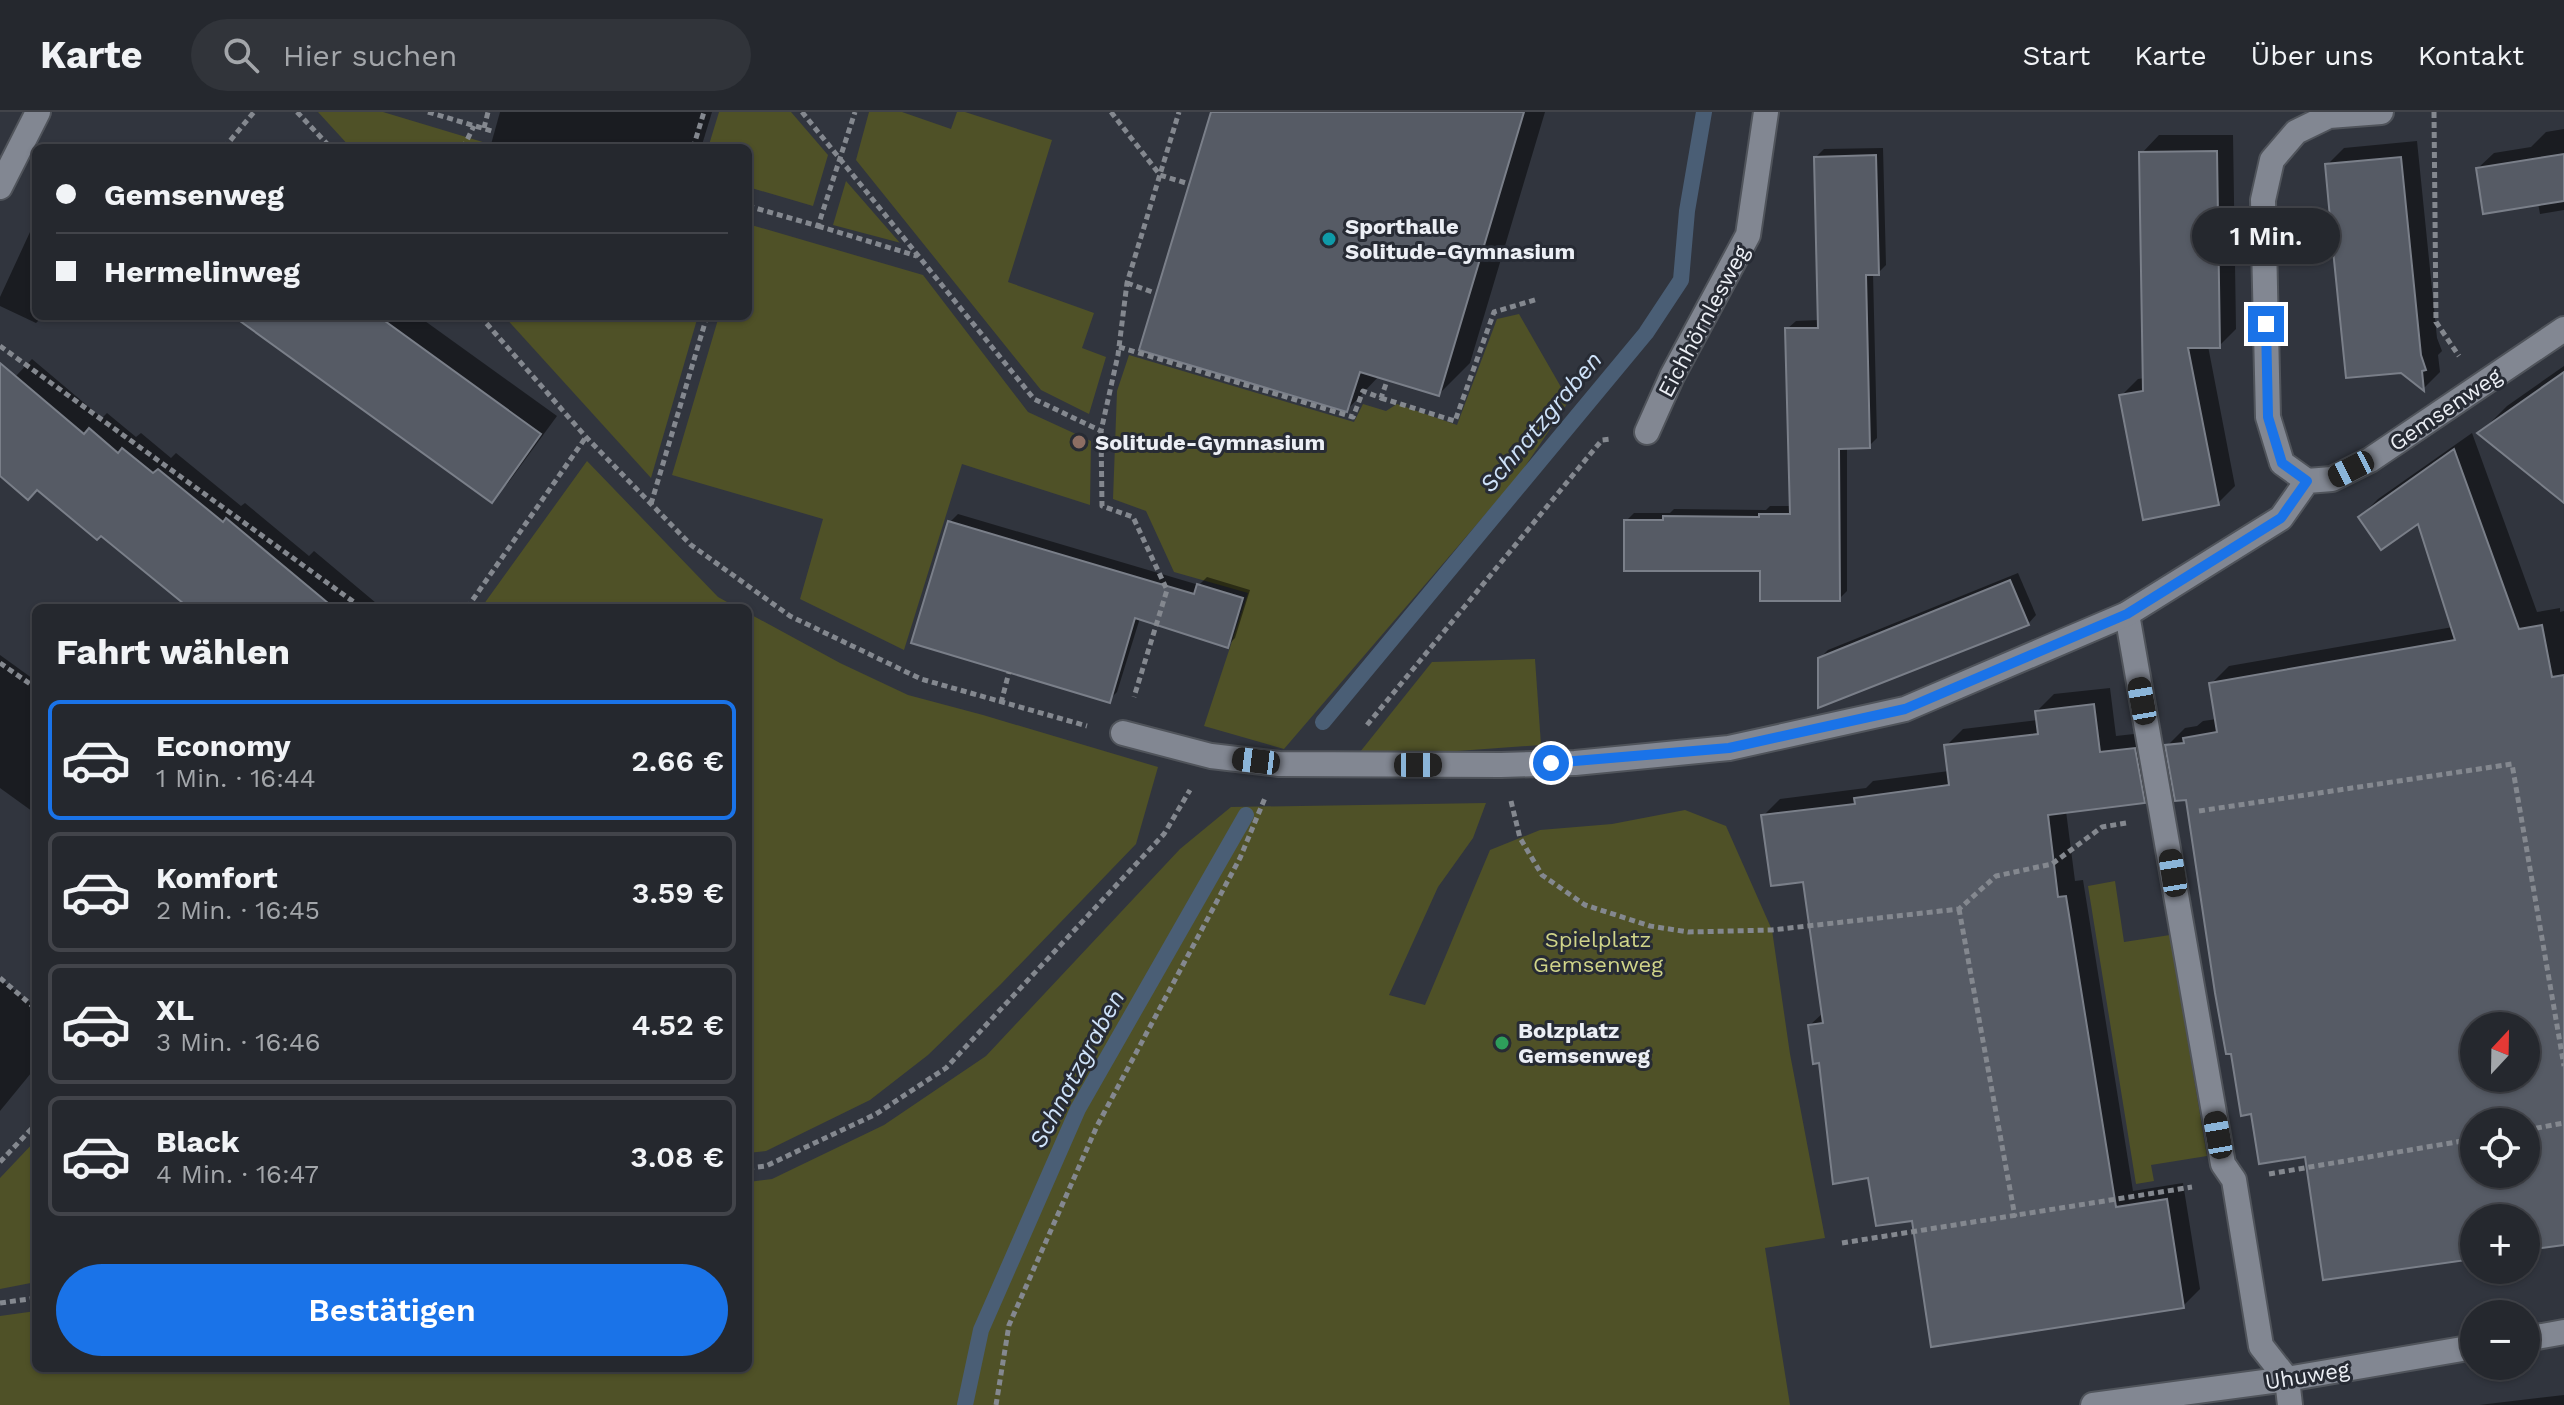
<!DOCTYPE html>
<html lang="de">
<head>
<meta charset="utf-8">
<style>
	body { margin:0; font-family:"Work Sans",sans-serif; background:#31343a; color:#f1f3f6; height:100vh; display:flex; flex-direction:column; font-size:30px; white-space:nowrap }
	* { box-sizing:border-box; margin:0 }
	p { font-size:26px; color:#a3a6aa }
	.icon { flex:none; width:44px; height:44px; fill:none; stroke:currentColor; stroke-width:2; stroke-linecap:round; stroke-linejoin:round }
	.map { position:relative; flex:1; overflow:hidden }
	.side { position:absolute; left:32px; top:492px; width:720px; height:768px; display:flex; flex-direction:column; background:#25282e; border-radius:12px; box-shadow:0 2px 6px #0004,0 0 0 2px #42444a }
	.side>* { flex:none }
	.guide { position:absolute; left:32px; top:32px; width:720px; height:176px; border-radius:12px; box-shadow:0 2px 6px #0004,0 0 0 2px #42444a; display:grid; align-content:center; height:176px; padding:0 24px; background:#25282e }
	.needle { width:52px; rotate:22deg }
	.fabs { position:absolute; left:2460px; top:900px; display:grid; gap:16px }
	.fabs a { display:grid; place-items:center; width:80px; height:80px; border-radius:50%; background:#25282e; box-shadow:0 2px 6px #0004,0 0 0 2px #42444a; font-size:40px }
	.end { position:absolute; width:36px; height:36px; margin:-18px; border:10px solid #1a73e8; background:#fff; box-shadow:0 0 0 4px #fff }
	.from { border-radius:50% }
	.bubble { position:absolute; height:56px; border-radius:28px; background:#25282e; box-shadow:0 2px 6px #0004,0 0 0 2px #42444a; font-size:26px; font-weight:600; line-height:56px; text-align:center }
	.car { position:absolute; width:24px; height:48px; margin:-24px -12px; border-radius:10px; box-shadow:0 0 6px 2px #0007; background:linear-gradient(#222 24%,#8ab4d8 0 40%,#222 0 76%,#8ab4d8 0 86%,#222 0) }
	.guide b { display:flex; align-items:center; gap:28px; height:76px; font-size:30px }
	.guide b+b { border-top:2px solid #42444a }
	.guide i { width:20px; height:20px; background:#f1f3f6 }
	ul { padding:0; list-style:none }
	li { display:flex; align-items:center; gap:24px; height:120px; margin:0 16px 12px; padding:0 8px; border:4px solid #42444a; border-radius:12px }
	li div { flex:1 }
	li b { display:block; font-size:30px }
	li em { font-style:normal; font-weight:600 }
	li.selected { border-color:#1a73e8 }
	li>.icon { width:72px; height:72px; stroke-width:1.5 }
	h2 { padding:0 24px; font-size:36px; line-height:96px }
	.action { display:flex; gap:16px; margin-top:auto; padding:16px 24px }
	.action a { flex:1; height:92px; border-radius:48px; background:#1a73e8; color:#fff; font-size:32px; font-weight:600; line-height:92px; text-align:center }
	header { display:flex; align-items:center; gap:48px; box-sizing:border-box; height:112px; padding:0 40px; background:#25282e; border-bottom:2px solid #42444a }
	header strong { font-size:38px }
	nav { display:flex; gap:44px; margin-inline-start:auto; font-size:28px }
	.search { width:560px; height:72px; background:#31343a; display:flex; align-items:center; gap:20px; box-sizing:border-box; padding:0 28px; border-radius:44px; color:#a3a6aa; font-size:30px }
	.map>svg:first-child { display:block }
	.green { fill:#4f5127 }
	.shadow { fill:#0007; fill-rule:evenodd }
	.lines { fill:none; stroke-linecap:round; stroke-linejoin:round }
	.stream { stroke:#4a5e75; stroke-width:16 }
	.building { fill:#565b65; stroke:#7a7f89; stroke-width:2; fill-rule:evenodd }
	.minor-casing { stroke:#50545b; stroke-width:28 }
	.path { stroke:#84888f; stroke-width:5; stroke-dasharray:6 4; stroke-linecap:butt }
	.minor { stroke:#828792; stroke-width:24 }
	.route { stroke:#1a73e8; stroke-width:10 }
	.culture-dot { fill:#0f9aa8; stroke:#272b34; stroke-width:3 }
	.education-dot { fill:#8d6e63; stroke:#272b34; stroke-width:3 }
	.leisure-dot { fill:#2e9e5b; stroke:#272b34; stroke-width:3 }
	.labels { text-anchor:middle; stroke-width:6; stroke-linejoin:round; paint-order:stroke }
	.poi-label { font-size:22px; font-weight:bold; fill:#eceff5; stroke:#272b34; text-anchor:start }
	.street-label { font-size:22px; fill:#eceff5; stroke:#272b34 }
	.park-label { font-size:22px; fill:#d0d489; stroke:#272b34 }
	.water-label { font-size:24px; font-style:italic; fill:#cee2f9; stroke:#272b34 }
</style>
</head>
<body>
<header>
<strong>Karte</strong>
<div class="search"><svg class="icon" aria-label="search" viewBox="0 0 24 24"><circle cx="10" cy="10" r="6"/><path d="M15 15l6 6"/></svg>Hier suchen</div>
<nav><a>Start</a><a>Karte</a><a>Über uns</a><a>Kontakt</a></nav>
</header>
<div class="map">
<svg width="2564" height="1293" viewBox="0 0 2564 1293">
	<rect width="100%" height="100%" fill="#31353e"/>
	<!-- green -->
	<g class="green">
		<path d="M318 0H383L486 31 484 36H351Z"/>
		<path d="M719 0H791L828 43 813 94 748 75V36H708Z"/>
		<path d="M869 0H902L951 17 957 0H965L1052 28 1008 170 1094 201 1082 236 1106 245 1089 302 1041 278 856 48Z"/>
		<path d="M846 69 900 131H901L833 113Z"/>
		<path d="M748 112 923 163 1028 300 1091 329 1090 393 962 352 904 538 800 487 823 407 672 363 719 204H748Z"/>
		<path d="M1519 202 1569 289 1520 362 1284 637 1204 614 1248 481 1174 460 1146 399 1113 387 1117 279 1129 243 1354 310 1363 292 1386 299 1397 292 1457 313 1497 207Z"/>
		<path d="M504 204H698L651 366Z"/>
		<path d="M587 349 718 485 738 496H481Z"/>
		<path d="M748 501 840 551 908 583 983 603 1158 655 1136 732 1001 872 928 943 870 988 766 1039 748 1041Z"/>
		<path d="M1535 547 1541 633 1430 641 1360 640 1432 550Z"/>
		<path d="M1486 691 1473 726 1438 775 1389 883 1425 893 1490 738 1540 718 1612 712 1685 698 1726 714 1772 818 1790 942 1825 1126 1765 1136 1790 1293H0V1204L36 1199V1256H748V1070L772 1067 884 1013 986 944 1180 737 1231 695Z"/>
		<path d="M2115 769 2124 830 2170 823 2207 1044 2151 1053 2154 1069 2136 1072 2088 774Z"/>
		<path d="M36 1028V1170L0 1177V1066Z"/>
	</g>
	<!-- shadow -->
	<g class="shadow">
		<path d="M500 0H712L701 36H490Z"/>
		<path d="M1213 0H1545L1470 251 1439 282 1379 264 1347 298Z"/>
		<path d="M2564 17V98L2540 102 2538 91 2478 56 2494 41 2531 35 2546 20Z"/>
		<path d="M2159 23H2233L2236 217 2219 234H2208L2235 374 2218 391 2121 284 2138 267 2145 266 2142 41Z"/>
		<path d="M2417 29 2437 226 2442 239 2438 243 2440 260 2424 276 2402 259 2327 53 2344 36Z"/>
		<path d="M177 30 185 36H172Z"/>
		<path d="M1883 36 1886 153 1878 161H1873L1877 326 1869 334 1847 335V479L1839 487 1762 457 1626 409 1634 401H1670L1674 397 1766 398 1770 394H1791L1787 217 1796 209 1820 208 1816 45 1824 37Z"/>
		<path d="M36 107V204H43L36 211 0 194V185Z"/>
		<path d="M236 204H418L557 304 508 371 491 388Z"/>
		<path d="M32 247 102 306 107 301 136 325 141 321 171 346 176 341 241 394 245 391 309 444 314 439 382 496H200L37 375 0 361V281Z"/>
		<path d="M2564 254V389L2480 321 2507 294Z"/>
		<path d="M2472 321 2537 500 2560 496V500L2564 499V1130L2526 1136V1106H2474V1144L2306 1043 2253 999 2187 686 2167 634 2185 616 2197 614 2203 609 2217 607 2211 572 2229 554 2453 515 2419 409 2360 405 2378 387ZM2474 914H2526V966H2474ZM2474 1010H2526V1062H2474Z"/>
		<path d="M958 402 1199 473 1207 465 1250 478 1235 526 1227 534 1140 506 1117 580 1109 588 950 410Z"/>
		<path d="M2018 461 2036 503 2028 512 1820 546 1828 538Z"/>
		<path d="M0 543 36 569V702L0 676Z"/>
		<path d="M2110 576 2116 624 2152 620 2161 672 2144 689 2066 699 2075 769 2083 768 2133 1079 2183 1071 2200 1177 2183 1194 1869 1064 1821 949 1810 913 1824 900 1805 768 1763 704 1780 687 1866 676 1873 669 1949 659 1946 634 1963 617 2038 608 2037 599 2054 582Z"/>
		<path d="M0 867 36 895V955L0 999Z"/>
		<path d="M2564 1283V1293H2479Z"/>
	</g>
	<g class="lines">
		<!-- stream -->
		<g class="stream">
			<path d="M1323 610 1646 221 1681 168 1687 99 1704 0"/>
			<path d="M965 1293 981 1218 1078 997 1246 703"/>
		</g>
	</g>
	<!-- building -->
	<g class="building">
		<path d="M1211 0H1524L1439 284 1360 260 1347 300 1139 238Z"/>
		<path d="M2217 39 2220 236H2188L2219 393 2143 408 2119 283 2143 279 2139 40Z"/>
		<path d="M2564 42V89L2483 102 2476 56Z"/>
		<path d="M1876 43 1879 163H1866L1870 336 1839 337 1840 489H1760V459H1624V408H1663V404L1759 405V402H1790L1785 216H1818L1814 45Z"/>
		<path d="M2401 45 2421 243 2426 258 2422 259 2424 279 2401 261 2346 266 2333 138 2325 52Z"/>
		<path d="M233 204H378L541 322 492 391Z"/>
		<path d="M0 251 84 322 89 316 118 341 122 336 153 361 158 357 223 410 226 406 334 496H189L101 424 97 428 37 378 28 388 0 364Z"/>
		<path d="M2564 260V391L2477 321Z"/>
		<path d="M2454 337 2519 517 2542 513 2552 565 2564 563V1133L2526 1138V1106H2474V1147L2323 1168 2305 1045 2259 1052 2251 1002 2241 1004 2231 942H2226L2215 881 2186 688 2175 689 2165 633 2184 631 2183 626 2217 620 2209 571 2455 528 2418 412 2381 438 2358 405ZM2474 914H2526V966H2474ZM2474 1010H2526V1062H2474Z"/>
		<path d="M948 409 1194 482 1197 472 1243 486 1228 536 1135 506 1110 591 911 531Z"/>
		<path d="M2010 468 2029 513 1818 596V546Z"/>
		<path d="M2094 592 2100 640 2135 636 2145 691 2048 703 2058 785 2066 784 2116 1095 2167 1087 2184 1196 1931 1235 1912 1109 1876 1114 1868 1066 1833 1072 1819 951 1813 952 1808 913 1823 911 1803 770 1771 774 1761 703 1855 692 1854 686 1949 673 1944 633 2038 622 2035 599Z"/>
	</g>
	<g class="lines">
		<defs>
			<g id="minor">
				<path d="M0 75 38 0"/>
				<path d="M1647 320 1672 264 1748 123 1766 0"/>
				<path d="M2307 369 2282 351 2268 305 2263 88 2272 48 2296 20 2329 4 2381 0"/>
				<path d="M2127 502 2223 1052 2234 1068 2261 1234 2287 1267"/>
				<path d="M1123 621 1211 644 1279 652 1501 653 1575 651 1729 636 1905 597 2127 502 2281 406 2307 369 2332 367 2370 348 2564 217"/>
				<path d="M2526 1227 2564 1220"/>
				<path d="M2287 1267 2290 1293"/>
				<path d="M2093 1293 2287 1267 2474 1235"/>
			</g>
		</defs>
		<!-- minor casing -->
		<use href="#minor" class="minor-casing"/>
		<!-- path -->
		<g class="path">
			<path d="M297 0 331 36"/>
			<path d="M428 0 492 19"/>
			<path d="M802 0 1034 287 1101 319 1118 243 1127 171 1179 0"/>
			<path d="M1111 0 1160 63 1189 72"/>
			<path d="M2434 0 2436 210 2459 244"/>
			<path d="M484 16 488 0"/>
			<path d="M224 36 254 0"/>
			<path d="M463 36 474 14"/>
			<path d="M693 36 704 0"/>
			<path d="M748 94 818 114 855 0"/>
			<path d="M818 114 917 144"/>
			<path d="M1127 171 1155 181"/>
			<path d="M480 204 586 325 691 433 790 504 921 567 1087 614"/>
			<path d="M0 234 362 496"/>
			<path d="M1119 235 1353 305 1363 279 1381 286 1387 269"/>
			<path d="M1381 286 1455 309 1494 200 1538 187"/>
			<path d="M1101 319 1102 394 1133 405 1167 478 1134 585"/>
			<path d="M651 392 707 204"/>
			<path d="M467 496 586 325"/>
			<path d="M0 551 36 576"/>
			<path d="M1001 591 1009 560"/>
			<path d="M1367 613 1587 346 1602 328 1611 327"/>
			<path d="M1511 689 1520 726 1542 763 1585 793 1650 814 1688 820 1772 818 1959 797 1996 764 2052 752 2102 715 2126 711"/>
			<path d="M2199 699 2512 652 2564 954"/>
			<path d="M1959 797 2015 1105"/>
			<path d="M0 866 36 897"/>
			<path d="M2526 1018 2564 1011"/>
			<path d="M0 1050 36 1012"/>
			<path d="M748 1056 766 1054 876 1002 946 956 1164 722 1190 678"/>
			<path d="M2269 1062 2474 1027"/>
			<path d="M1842 1131 2192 1075"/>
			<path d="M0 1191 36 1186"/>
			<path d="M996 1293 1009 1213 1097 1014 1240 746 1265 686"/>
		</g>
		<!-- minor -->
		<use href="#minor" class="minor"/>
	</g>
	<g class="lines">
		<!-- route -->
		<path class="route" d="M1551 651 1729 636 1905 597 2127 502 2281 406 2307 369 2282 351 2268 305 2266 212"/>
	</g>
	<!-- markers -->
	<circle class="culture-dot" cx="1329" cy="127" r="8"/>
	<circle class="education-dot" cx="1079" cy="330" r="8"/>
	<circle class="leisure-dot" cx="1502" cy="931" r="8"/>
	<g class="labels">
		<!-- poi labels -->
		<g class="poi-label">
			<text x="1345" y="122">Sporthalle<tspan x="1345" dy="25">Solitude-Gymnasium</tspan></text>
			<text x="1095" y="338">Solitude-Gymnasium</text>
			<text x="1518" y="926">Bolzplatz<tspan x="1518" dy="25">Gemsenweg</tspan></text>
		</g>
		<!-- street labels -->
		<g class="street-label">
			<text transform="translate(1703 209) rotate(-62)" y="8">Eichhörnlesweg</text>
			<text transform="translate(2445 297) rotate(-34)" y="8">Gemsenweg</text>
			<text transform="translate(2307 1263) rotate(-9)" y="8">Uhuweg</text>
		</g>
		<!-- park labels -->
		<g class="park-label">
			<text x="1598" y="835">Spielplatz<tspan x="1598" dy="25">Gemsenweg</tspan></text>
		</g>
		<!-- water labels -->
		<g class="water-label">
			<text transform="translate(1541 310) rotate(-50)" y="8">Schnatzgraben</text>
			<text transform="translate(1077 957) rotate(-62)" y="8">Schnatzgraben</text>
		</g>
	</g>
</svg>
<div class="fabs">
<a><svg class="needle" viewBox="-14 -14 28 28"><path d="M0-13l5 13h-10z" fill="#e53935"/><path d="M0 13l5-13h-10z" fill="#a3a6aa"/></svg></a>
<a><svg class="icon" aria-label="locate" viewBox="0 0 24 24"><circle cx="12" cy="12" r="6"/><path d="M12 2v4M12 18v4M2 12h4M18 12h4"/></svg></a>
<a>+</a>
<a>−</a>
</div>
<i class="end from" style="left:1551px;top:651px"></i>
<i class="end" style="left:2266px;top:212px"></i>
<div class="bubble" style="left:2192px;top:96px;width:148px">1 Min.</div>
<i class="car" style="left:2351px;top:357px;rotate:243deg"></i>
<i class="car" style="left:2142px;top:589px;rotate:350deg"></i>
<i class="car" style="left:1256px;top:649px;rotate:277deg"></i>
<i class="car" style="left:1418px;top:653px;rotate:90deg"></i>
<i class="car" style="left:2173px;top:761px;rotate:351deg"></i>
<i class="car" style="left:2218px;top:1023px;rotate:350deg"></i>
<div class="guide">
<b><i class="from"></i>Gemsenweg</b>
<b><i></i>Hermelinweg</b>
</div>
<section class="side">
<h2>Fahrt wählen</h2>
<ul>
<li class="selected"><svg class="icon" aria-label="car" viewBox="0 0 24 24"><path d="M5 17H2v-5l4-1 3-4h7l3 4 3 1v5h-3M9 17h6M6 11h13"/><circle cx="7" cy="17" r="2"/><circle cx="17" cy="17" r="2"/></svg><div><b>Economy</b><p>1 Min. · 16:44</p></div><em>2.66 €</em></li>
<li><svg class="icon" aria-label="car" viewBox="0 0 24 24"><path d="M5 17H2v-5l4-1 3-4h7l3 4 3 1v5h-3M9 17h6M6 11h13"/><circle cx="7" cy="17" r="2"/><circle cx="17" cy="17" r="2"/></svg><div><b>Komfort</b><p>2 Min. · 16:45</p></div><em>3.59 €</em></li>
<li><svg class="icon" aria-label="car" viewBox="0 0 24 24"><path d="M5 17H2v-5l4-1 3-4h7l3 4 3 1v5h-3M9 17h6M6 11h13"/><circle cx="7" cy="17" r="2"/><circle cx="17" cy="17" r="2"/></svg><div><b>XL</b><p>3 Min. · 16:46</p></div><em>4.52 €</em></li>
<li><svg class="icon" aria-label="car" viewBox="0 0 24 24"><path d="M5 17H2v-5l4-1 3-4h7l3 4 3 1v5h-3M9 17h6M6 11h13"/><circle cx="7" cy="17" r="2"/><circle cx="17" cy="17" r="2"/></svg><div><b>Black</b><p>4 Min. · 16:47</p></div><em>3.08 €</em></li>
</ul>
<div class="action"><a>Bestätigen</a></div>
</section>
</div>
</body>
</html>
